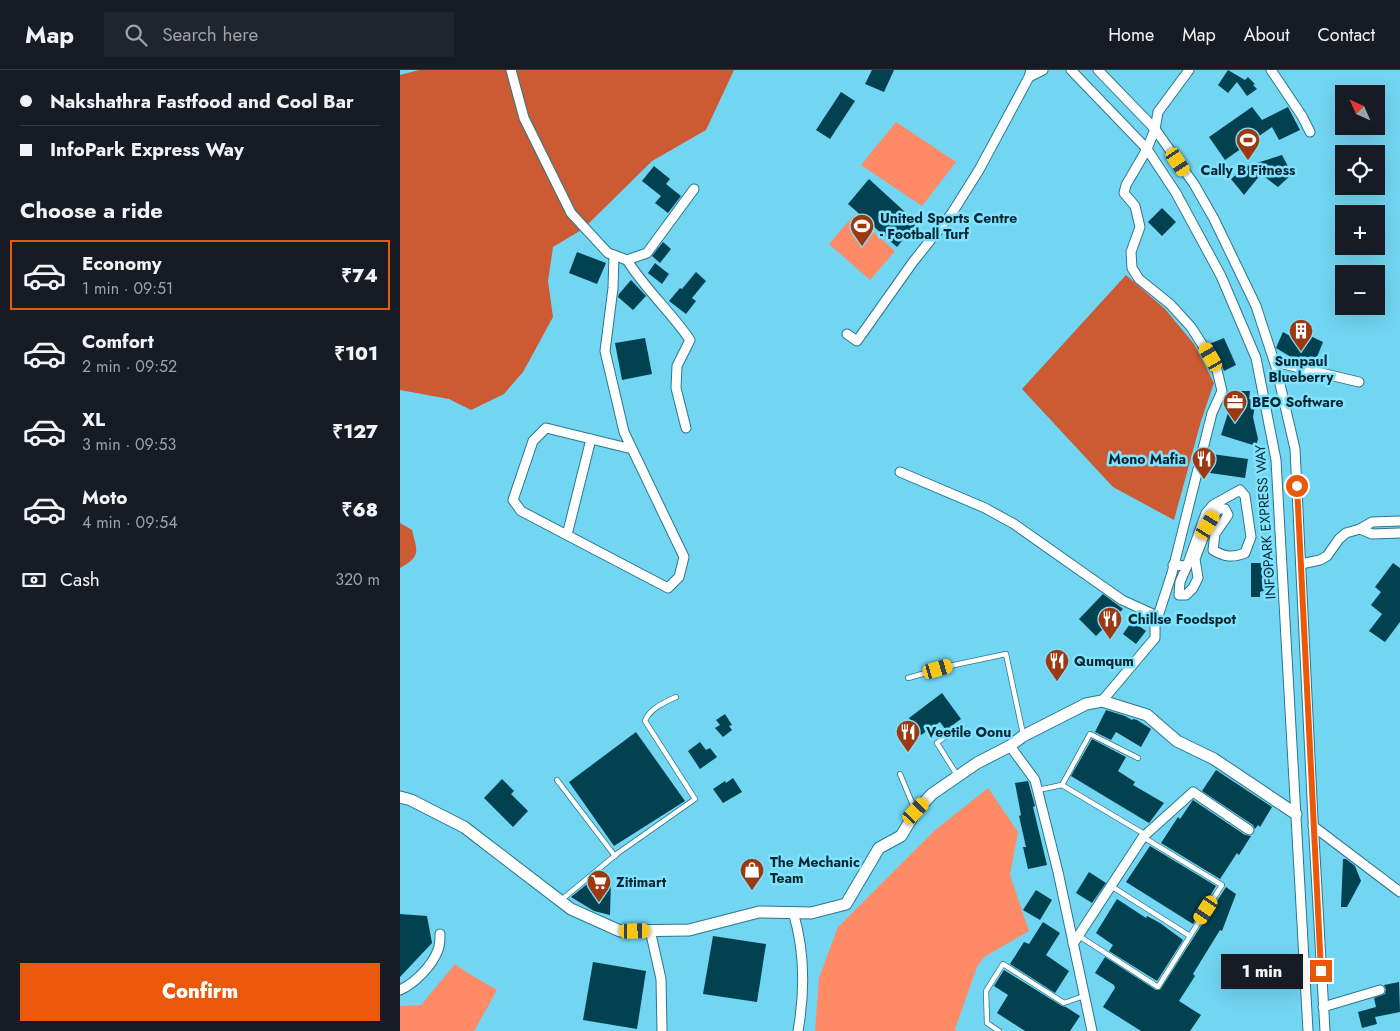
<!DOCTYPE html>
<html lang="en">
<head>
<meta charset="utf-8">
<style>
	body { margin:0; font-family:Jost,sans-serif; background:#20242c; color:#f1f3f6; height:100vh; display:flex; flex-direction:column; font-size:19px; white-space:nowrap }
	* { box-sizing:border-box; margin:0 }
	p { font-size:16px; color:#9ea1a6 }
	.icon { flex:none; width:28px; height:28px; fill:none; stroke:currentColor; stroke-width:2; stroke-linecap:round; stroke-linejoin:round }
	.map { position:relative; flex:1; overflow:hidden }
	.side { display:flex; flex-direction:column; background:#171b24; width:400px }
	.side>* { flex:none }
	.top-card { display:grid; align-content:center; height:110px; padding:0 20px; background:#171b24 }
	.needle { width:32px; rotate:315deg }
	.fabs { position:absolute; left:935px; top:15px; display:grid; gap:10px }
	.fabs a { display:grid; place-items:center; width:50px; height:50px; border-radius:0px; background:#171b24; box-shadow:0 5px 20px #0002; font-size:25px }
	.end { position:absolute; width:22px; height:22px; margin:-11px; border:6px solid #ea580c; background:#fff; box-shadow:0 0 0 2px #fff }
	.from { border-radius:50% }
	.bubble { position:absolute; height:35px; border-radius:0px; background:#171b24; box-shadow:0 5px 20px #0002; font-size:16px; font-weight:800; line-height:35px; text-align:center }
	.car { position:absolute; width:15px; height:30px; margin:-15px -8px; border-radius:6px; box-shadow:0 0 4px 1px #0007; background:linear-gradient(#f5c518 24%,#345 0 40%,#f5c518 0 76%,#345 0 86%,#f5c518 0) }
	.top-card b { display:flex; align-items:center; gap:18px; height:48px; font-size:19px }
	.top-card b+b { border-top:1px solid #363941 }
	.top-card i { width:12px; height:12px; background:#f1f3f6 }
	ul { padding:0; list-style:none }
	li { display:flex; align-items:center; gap:15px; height:70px; margin:0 10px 8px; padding:0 10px; border:2px solid transparent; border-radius:0px }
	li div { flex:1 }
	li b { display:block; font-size:19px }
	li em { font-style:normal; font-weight:800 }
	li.selected { border-color:#ea580c }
	li>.icon { width:45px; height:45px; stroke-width:1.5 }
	h2 { padding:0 20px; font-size:22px; line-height:60px }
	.pay { display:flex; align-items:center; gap:12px; height:55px; padding:0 20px; font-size:19px }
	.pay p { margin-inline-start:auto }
	.primary-button { display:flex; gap:10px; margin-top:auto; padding:10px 20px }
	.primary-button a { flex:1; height:58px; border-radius:0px; background:#ea580c; color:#fff; font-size:20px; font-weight:800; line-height:58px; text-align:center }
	header { display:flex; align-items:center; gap:30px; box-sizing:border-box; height:70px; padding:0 25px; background:#171b24; border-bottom:1px solid #363941 }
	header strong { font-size:24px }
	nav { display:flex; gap:28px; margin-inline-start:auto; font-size:18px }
	.search { width:350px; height:45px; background:#20242c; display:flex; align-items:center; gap:12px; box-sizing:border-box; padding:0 18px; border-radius:0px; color:#9ea1a6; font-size:19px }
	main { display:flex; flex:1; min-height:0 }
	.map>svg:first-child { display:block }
	.green { fill:#fe8b65 }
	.forest { fill:#cc5a33 }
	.building { fill:#024150 }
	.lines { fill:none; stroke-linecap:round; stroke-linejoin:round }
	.service-casing { stroke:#2a788d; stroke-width:6 }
	.minor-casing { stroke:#2a788d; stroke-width:11 }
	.tertiary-casing { stroke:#2a788d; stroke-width:13 }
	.service { stroke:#fff; stroke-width:4.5 }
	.minor { stroke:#fff; stroke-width:9 }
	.tertiary { stroke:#fff; stroke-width:11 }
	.route { stroke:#ea580c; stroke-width:6 }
	.labels { text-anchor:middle; stroke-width:5; stroke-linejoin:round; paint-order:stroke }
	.poi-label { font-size:14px; font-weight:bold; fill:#062730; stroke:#7fe2ff; text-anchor:start }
	.street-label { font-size:14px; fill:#062730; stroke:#7fe2ff }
</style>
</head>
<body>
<header>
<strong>Map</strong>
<div class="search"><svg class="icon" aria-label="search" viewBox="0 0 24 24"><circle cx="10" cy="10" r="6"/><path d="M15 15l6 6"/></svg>Search here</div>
<nav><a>Home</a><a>Map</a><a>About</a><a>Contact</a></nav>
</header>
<main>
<section class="side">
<div class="top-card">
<b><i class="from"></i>Nakshathra Fastfood and Cool Bar</b>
<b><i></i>InfoPark Express Way</b>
</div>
<h2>Choose a ride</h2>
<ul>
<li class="selected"><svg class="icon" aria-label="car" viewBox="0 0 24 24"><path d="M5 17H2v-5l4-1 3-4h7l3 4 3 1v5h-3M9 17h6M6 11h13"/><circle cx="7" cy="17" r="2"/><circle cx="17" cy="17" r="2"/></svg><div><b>Economy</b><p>1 min · 09:51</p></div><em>₹74</em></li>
<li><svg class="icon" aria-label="car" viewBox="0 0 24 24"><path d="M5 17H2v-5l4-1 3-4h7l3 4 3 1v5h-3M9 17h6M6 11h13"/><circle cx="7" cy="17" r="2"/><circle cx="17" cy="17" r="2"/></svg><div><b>Comfort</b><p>2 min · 09:52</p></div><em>₹101</em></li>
<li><svg class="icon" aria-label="car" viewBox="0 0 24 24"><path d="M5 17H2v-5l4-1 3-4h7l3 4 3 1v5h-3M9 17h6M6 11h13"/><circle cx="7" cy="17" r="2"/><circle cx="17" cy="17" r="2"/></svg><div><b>XL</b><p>3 min · 09:53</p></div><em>₹127</em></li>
<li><svg class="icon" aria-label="car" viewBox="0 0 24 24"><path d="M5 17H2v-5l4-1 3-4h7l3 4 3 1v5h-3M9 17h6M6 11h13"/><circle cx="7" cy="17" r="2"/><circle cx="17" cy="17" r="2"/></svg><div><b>Moto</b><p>4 min · 09:54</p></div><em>₹68</em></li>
</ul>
<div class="pay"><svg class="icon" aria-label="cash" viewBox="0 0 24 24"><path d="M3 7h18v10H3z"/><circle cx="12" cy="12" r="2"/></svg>Cash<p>320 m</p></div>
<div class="primary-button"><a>Confirm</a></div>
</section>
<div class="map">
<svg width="1000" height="961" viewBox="0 0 1000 961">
	<rect width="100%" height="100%" fill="#72d5f2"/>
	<!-- green -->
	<g class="green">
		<path d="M496 52 556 92 522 136 461 95Z"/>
		<path d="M454 145 495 181 470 210 429 174Z"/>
		<path d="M588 718 618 762 610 805 629 861 584 887 577 897 555 959 556 961H415L419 908 438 857 534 761Z"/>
		<path d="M55 894 66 902 97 920 74 961H0V936L21 935Z"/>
	</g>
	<!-- forest -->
	<g class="forest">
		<path d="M19 0H334L306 60 252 91 183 159 153 177 148 211 153 247 123 302 104 324 71 340 49 329 0 320V5Z"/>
		<path d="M726 205 765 239 794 274 814 313 801 351 774 450 713 417 622 319Z"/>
		<path d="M0 453 12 460C17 481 22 486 0 498Z"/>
	</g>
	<!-- building -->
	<g class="building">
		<path d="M472 0H494L484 22 465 14Z"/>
		<path d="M828 0 845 10 848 7 855 14 853 15 857 19 847 26 837 12 828 23 818 15Z"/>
		<path d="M441 22 455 31 430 69 416 60Z"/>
		<path d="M852 37 862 50 888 37 900 60 879 70 872 57 825 90 809 67Z"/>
		<path d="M882 85 892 104 878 117 861 104 844 125 831 109 847 96Z"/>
		<path d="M254 96 270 109 266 114 281 126 268 143 255 133 261 126 242 111Z"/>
		<path d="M469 109 517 153 497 177 448 134Z"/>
		<path d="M762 138 776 152 762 166 748 152Z"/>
		<path d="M263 172 271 179 260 193 252 186Z"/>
		<path d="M177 182 206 193 197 214 169 203Z"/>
		<path d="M255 193 269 204 262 214 248 203Z"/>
		<path d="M296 202 306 211 292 228 296 231 286 244 269 231 280 218 282 219Z"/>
		<path d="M231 210 246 226 233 240 218 227 219 224Z"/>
		<path d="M883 262 899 271 904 263 923 272 917 287 928 294 926 298 891 289V287L876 278Z"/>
		<path d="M245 268 252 304 222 310 215 273Z"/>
		<path d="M824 268 836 295 824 301 821 293 809 274Z"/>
		<path d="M835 321H850L849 329 856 330 853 347 858 369 856 376 821 365Z"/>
		<path d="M812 384 848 389 845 408 810 403Z"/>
		<path d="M851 493H870V518L860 522V527H851Z"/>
		<path d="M993 493 1000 498V552L985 572 969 561 982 544 971 535 981 522 975 517Z"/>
		<path d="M703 524 723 539 696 566 679 549Z"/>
		<path d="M732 551 746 561 736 574 723 564Z"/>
		<path d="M542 623 561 649 546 660 540 652 521 665 509 648Z"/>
		<path d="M706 640 725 646 732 650 733 649 737 650 751 659 741 677 716 662 711 670 695 662Z"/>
		<path d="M325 644 332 655 329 656 332 660 323 667 315 658 320 655 316 650Z"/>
		<path d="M236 662 285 731 214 776 169 712Z"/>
		<path d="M692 669 726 687 718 701 735 712 733 715 764 733 749 753 671 706Z"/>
		<path d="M300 672 306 680 310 678 317 687 300 699 288 681Z"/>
		<path d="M816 700 872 737 860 757 858 755 855 759 853 755 802 721Z"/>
		<path d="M333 708 342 722 323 733 313 719 325 711 326 713Z"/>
		<path d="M102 709 114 721 111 724 128 741 113 757 84 728Z"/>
		<path d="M628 711 635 736 633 737 647 795 628 799 623 777H626L619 746 621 745 615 713Z"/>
		<path d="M793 730 845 765 851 766 839 785 837 783 820 809 761 773 778 747 780 749Z"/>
		<path d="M750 776 816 816 793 854 726 812Z"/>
		<path d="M943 789H946L955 796 961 811 947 837H941Z"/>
		<path d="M202 802 211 808 210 845 194 841 171 827Z"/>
		<path d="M689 802 706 813 692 833 676 823Z"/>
		<path d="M826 817 836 824 822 861 820 860 804 886 793 904 795 906 779 931 801 945 790 961H741L703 937 715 918 714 915 695 903 705 887 756 920H760Z"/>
		<path d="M636 820 652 830 640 850 623 840Z"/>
		<path d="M717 829 746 848 747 846 760 853 783 870 757 911 709 881 713 875 696 863Z"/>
		<path d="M0 844 27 846 32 873 0 907Z"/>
		<path d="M643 852 660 863 646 885 669 901 655 923 610 894 624 872 629 874Z"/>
		<path d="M313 866 366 874 357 932 303 924Z"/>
		<path d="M193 892 246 901 237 959 183 950Z"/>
		<path d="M604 900 662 936 666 937 680 946 670 961H625L597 943 608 925 594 916Z"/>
		<path d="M999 912 1000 942 975 947 977 954 962 958 958 942 976 937 974 928 985 924 986 919 984 915Z"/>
	</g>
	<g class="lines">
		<defs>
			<g id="service">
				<path d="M508 608 554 595 606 584 623 664"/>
				<path d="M551 662 537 673 557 705"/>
				<path d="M500 704 515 740"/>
				<path d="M157 710 215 786"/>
				<path d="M662 715 690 664 738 688"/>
				<path d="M638 720 662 715 746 765"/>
				<path d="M711 816 790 866"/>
				<path d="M160 831 218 783 295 729 245 651C249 639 265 632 276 627"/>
				<path d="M679 866 758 917 822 815 743 767"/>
				<path d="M599 961 587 953 586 921 603 894 664 933 684 926"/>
			</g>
			<g id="minor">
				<path d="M111 0 124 48 171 143 208 183 227 190 247 183 294 119"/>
				<path d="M631 0 629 7 643 0"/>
				<path d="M671 0 747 79 776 123 821 206 856 288 876 390 908 961"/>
				<path d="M698 0 755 59 794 114 814 149 856 236 876 297 895 379 913 749 925 961"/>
				<path d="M871 0 902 46 910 62"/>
				<path d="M214 185 213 218 205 281 224 362 284 487 279 507 268 518 121 441 113 430 133 371 146 358 232 379"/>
				<path d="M227 190C245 219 271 242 290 270L277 296 276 318 286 358"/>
				<path d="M447 264 457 271 513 192 552 143 579 100 629 7"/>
				<path d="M875 292 959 312"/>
				<path d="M500 402 585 438 614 454 722 530 755 545 759 543 772 503 812 343 822 321 816 296 791 257 770 234 739 209 732 198 731 182 740 157 735 136 724 123 726 115 747 79 755 59 758 42 789 0"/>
				<path d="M960 459 972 464 1000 463"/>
				<path d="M167 465 191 369"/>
				<path d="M901 494 920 490 927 486 939 469 946 463 960 459 972 452 1000 451"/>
				<path d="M773 495 787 496 806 443 813 435 840 420 845 426 851 467 845 483C833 488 824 487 813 480L815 464 828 445 825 439H818L808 455 795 489 798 508 793 518 786 525H779L780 512 787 496"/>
				<path d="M702 631 755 568V545"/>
				<path d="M610 676 635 710 658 802 692 961"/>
				<path d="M913 756 1000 822"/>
				<path d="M393 842C405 881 405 921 398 961"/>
				<path d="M250 860 261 909 262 961"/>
				<path d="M673 874 743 767 793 722 849 760"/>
				<path d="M0 920C15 913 32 896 38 880 40 875 40 869 40 864"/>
				<path d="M923 937 980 920"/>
			</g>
			<path id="tertiary" d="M0 727 11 730 64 757 171 839 220 861 289 860 359 842 411 843 446 834 479 778 501 766 516 741 532 724 577 693 610 676 623 666 686 634 702 631 747 645 777 671 814 689 896 744"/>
		</defs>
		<!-- service casing -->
		<use href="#service" class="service-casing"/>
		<!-- minor casing -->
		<use href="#minor" class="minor-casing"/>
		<!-- tertiary casing -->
		<use href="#tertiary" class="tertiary-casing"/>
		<!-- service -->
		<use href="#service" class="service"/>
		<!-- minor -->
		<use href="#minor" class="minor"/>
		<!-- tertiary -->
		<use href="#tertiary" class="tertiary"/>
	</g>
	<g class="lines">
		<!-- route -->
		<path class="route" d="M897 416 921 901"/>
	</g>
	<!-- icons -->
	<defs>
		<symbol id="stadium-pin" viewBox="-11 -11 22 30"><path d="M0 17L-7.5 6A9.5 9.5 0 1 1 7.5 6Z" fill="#9e3810" stroke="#7fe2ff"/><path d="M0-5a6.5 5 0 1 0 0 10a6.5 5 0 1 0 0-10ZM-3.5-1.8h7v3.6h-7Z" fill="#fff"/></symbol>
		<symbol id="building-pin" viewBox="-11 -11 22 30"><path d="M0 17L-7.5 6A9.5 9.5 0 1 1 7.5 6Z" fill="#9e3810" stroke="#7fe2ff"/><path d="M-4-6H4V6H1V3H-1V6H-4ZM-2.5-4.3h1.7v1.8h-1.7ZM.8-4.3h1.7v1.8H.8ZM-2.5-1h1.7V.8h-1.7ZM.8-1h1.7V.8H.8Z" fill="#fff"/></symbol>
		<symbol id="office-pin" viewBox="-11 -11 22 30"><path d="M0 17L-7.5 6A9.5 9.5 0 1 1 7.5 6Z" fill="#9e3810" stroke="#7fe2ff"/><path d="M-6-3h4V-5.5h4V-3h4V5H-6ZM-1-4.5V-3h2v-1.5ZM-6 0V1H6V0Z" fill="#fff"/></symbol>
		<symbol id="restaurant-pin" viewBox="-11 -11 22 30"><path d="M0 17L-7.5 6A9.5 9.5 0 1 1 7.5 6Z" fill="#9e3810" stroke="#7fe2ff"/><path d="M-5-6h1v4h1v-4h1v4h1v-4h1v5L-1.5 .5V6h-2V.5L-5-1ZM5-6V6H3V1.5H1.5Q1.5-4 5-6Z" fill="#fff"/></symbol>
		<symbol id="shop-pin" viewBox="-11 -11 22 30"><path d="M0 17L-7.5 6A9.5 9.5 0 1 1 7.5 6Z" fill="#9e3810" stroke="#7fe2ff"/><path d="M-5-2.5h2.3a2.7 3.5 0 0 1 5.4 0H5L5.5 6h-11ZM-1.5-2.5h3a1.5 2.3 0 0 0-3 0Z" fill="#fff"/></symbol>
		<symbol id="supermarket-pin" viewBox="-11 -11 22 30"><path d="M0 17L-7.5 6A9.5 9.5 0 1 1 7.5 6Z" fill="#9e3810" stroke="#7fe2ff"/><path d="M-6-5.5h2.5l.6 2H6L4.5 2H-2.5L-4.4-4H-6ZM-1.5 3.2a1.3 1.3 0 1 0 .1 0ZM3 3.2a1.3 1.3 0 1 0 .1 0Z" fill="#fff"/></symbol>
	</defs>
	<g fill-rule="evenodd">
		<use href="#stadium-pin" x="834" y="56" width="28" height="38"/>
		<use href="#stadium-pin" x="448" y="142" width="28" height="38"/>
		<use href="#building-pin" x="887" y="247" width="28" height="38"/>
		<use href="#office-pin" x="821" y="318" width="28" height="38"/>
		<use href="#restaurant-pin" x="790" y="375" width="28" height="38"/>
		<use href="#restaurant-pin" x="696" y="535" width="28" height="38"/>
		<use href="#restaurant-pin" x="643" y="577" width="28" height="38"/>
		<use href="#restaurant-pin" x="494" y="648" width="28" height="38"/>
		<use href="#shop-pin" x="338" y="786" width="28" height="38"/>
		<use href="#supermarket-pin" x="185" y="798" width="28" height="38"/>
	</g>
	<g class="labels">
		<!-- poi labels -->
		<g class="poi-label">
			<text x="848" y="105" text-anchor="middle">Cally B Fitness</text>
			<text x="480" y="153">United Sports Centre<tspan x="480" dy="16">- Football Turf</tspan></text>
			<text x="901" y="296" text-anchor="middle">Sunpaul<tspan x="901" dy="16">Blueberry</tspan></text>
			<text x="852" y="337">BEO Software</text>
			<text x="786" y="394" text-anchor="end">Mono Mafia</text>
			<text x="728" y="554">Chillse Foodspot</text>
			<text x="674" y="596">Qumqum</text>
			<text x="526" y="667">Veetile Oonu</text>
			<text x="370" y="797">The Mechanic<tspan x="370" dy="16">Team</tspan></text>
			<text x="216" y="817">Zitimart</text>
		</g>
		<!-- street labels -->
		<g class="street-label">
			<text transform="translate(865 452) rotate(-94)" y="5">INFOPARK EXPRESS WAY</text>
		</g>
	</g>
</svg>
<div class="fabs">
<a><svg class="needle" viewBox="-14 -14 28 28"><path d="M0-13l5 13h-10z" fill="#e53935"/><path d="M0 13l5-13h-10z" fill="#9ea1a6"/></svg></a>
<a><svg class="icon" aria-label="locate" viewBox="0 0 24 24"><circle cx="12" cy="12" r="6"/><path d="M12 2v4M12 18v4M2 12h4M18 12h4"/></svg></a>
<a>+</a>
<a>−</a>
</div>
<i class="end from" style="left:897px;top:416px"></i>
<i class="end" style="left:921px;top:901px"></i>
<div class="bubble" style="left:821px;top:884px;width:82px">1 min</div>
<i class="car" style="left:778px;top:92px;rotate:146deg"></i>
<i class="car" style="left:811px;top:287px;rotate:330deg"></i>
<i class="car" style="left:808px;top:455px;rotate:32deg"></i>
<i class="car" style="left:538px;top:599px;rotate:74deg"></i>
<i class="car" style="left:516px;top:741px;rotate:43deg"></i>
<i class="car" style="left:806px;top:840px;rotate:213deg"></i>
<i class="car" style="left:235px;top:861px;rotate:89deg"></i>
</div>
</main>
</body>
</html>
